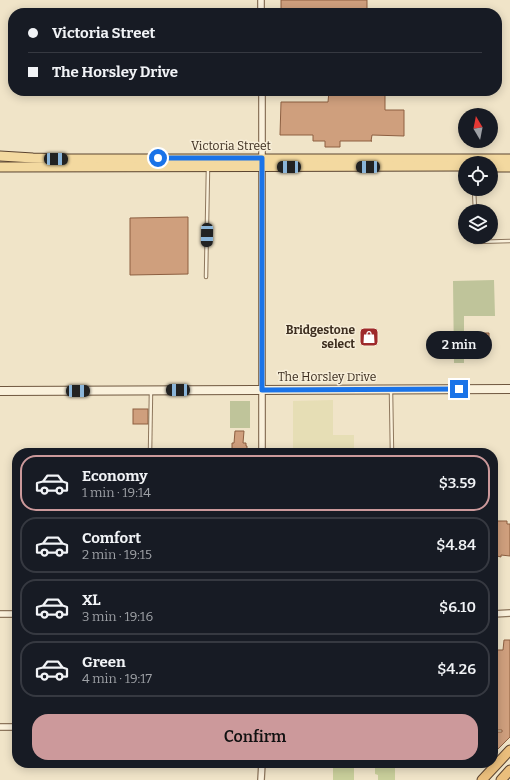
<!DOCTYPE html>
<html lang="en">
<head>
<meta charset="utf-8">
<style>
	body { margin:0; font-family:Bitter,serif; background:#20242c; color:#f1f3f6; height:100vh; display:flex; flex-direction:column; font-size:15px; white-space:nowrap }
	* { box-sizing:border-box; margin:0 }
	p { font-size:13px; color:#9ea1a6 }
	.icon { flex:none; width:22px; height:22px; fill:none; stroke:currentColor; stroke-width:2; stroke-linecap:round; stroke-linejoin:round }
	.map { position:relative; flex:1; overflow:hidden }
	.sheet { position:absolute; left:12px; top:448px; width:486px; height:320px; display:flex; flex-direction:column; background:#171b24; border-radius:16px; box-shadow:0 2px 10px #0003 }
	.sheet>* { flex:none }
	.top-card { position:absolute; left:8px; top:8px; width:494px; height:88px; border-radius:16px; box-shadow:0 2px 10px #0003; display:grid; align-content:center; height:88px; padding:0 20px; background:#171b24 }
	.needle { width:26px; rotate:350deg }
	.controls { position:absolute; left:458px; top:108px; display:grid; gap:8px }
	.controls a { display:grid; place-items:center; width:40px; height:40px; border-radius:50%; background:#171b24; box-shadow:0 2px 10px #0003; font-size:20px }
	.end { position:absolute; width:18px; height:18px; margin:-9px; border:5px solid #1a73e8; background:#fff; box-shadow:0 0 0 2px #fff }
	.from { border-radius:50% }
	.bubble { position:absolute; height:28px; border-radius:14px; background:#171b24; box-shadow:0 2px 10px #0003; font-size:13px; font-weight:600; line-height:28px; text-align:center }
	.car { position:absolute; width:12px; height:24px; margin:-12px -6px; border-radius:5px; box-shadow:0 0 3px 1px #0007; background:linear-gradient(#222 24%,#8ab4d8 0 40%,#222 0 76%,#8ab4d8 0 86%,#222 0) }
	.top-card b { display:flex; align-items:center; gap:14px; height:38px; font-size:15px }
	.top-card b+b { border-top:1px solid #363941 }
	.top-card i { width:10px; height:10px; background:#f1f3f6 }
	ul { padding:7px 0 0; list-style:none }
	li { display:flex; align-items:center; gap:12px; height:56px; margin:0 8px 6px; padding:0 12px; border:2px solid #363941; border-radius:16px }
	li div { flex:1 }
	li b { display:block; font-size:15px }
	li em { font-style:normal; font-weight:600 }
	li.active { border-color:#cc999b }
	li>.icon { width:36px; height:36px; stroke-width:1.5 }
	.action { display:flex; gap:8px; margin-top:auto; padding:8px 20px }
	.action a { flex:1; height:46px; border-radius:16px; background:#cc999b; color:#111; font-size:16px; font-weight:600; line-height:46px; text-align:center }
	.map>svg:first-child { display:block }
	.farmland { fill:#e6deb5 }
	.green { fill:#c9cf9b }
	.cemetery { fill:#bfc49a }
	.building { fill:#cf9f7d; stroke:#8d5f41 }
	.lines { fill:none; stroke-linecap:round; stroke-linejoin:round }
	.service-casing { stroke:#8d765c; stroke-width:4.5 }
	.minor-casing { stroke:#8d765c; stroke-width:8 }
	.secondary-casing { stroke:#6f573f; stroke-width:10 }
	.primary-casing { stroke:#5b4430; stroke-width:11 }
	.trunk-casing { stroke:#5b4430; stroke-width:11 }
	.service { stroke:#faf1dc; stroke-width:2.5 }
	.minor { stroke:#faf1dc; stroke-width:5.5 }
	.secondary { stroke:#faf1dc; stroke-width:8 }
	.primary { stroke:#f3d9a0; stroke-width:9 }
	.trunk { stroke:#eabe7c; stroke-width:9 }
	.route { stroke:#1a73e8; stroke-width:5 }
	.labels { text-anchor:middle; stroke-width:3; stroke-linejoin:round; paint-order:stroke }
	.street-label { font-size:12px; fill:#3d2e20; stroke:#f7eed8 }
	.poi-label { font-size:12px; font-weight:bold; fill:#3d2e20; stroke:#f7eed8; text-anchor:end }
</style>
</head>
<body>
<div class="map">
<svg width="510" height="780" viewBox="0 0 510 780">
	<rect width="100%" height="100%" fill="#f0e4c8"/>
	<!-- farmland -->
	<path class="farmland" d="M333 400V435H354V453H293V401Z"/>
	<!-- green -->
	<g class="green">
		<rect x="333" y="763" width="21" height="17"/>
		<path d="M375 763H395V780H378V775L375 774Z"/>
	</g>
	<!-- cemetery -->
	<g class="cemetery">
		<path d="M494 280 495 316H464V363H454L453 281Z"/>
		<rect x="230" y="401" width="20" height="27"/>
	</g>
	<!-- building -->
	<g class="building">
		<rect x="281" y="0" width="86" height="13"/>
		<path d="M329 91H385V110H404V136L372 135 371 141H372H340V147H325V141H313V135H280L281 102H328Z"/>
		<path d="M188 217V274L130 275V218Z"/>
		<path d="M468 332H475V335H483V333H489V342H474V348H467Z"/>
		<rect x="133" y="409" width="15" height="15"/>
		<path d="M235 431H244L243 443H246V446H247V453H232V443H234Z"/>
		<path d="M493 521H507V524H510V556L501 555V557L493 555Z"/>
		<path d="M504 640H510V737L495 752 493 750V732H502V730H493V650H503Z"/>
	</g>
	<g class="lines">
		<defs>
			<g id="service">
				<path d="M474 189 475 211"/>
				<path d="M475 237V242L510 241"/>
				<path d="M206 277 208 168"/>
				<path d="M391 392 392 453"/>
				<path d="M150 453 151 391"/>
			</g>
			<g id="minor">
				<path d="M261 0V13"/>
				<path d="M262 91V453"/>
				<path d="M0 614H17"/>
				<path d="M493 614 510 613"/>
				<path d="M0 727H17"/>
				<path d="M261 780 262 763"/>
			</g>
			<path id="secondary" d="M0 391 510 389"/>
			<g id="primary">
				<path d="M0 156 33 158 67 159H510"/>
				<path d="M0 167 465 166"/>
				<path d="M491 167H510"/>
			</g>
			<g id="trunk">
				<path d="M482 780 510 750"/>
				<path d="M501 780 510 770"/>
			</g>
		</defs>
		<!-- service casing -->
		<use href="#service" class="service-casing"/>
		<!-- minor casing -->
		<use href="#minor" class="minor-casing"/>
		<!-- secondary casing -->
		<use href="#secondary" class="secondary-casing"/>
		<!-- primary casing -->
		<use href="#primary" class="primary-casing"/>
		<!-- trunk casing -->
		<use href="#trunk" class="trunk-casing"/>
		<!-- service -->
		<use href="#service" class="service"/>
		<!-- minor -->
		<use href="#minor" class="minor"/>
		<!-- secondary -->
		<use href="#secondary" class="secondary"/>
		<!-- primary -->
		<use href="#primary" class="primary"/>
		<!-- trunk -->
		<use href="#trunk" class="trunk"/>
	</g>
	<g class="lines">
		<!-- route -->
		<path class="route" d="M158 158H262V390L459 389"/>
	</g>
	<!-- icons -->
	<defs>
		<symbol id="shop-square" viewBox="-11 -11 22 22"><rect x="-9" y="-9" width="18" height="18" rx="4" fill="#9e2a2b" stroke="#f7eed8"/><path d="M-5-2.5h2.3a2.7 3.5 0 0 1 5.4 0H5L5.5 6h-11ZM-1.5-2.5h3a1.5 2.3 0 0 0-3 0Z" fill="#fff"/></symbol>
	</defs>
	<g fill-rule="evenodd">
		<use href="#shop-square" x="358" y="326" width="22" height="22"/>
	</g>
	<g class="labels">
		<!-- street labels -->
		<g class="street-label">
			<text x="231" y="150">Victoria Street</text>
			<text x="327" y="381">The Horsley Drive</text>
		</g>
		<!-- poi labels -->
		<g class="poi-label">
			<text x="355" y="334">Bridgestone<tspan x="355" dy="14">select</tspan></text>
		</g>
	</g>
</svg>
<div class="controls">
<a><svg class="needle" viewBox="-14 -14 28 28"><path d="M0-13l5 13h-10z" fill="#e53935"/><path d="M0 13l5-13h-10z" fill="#9ea1a6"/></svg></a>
<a><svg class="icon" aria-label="locate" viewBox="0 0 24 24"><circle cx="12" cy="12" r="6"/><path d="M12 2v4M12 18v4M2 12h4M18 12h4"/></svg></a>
<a><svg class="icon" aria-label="layers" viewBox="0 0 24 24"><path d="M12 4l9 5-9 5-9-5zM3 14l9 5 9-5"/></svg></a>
</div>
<i class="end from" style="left:158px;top:158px"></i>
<i class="end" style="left:459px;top:389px"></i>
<div class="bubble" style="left:426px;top:331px;width:66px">2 min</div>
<i class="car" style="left:56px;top:159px;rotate:91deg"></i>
<i class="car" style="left:289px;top:167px;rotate:270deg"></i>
<i class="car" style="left:368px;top:167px;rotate:270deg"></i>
<i class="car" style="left:207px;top:235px;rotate:181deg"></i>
<i class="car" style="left:178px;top:390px;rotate:270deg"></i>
<i class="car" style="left:78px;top:391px;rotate:90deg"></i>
<div class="top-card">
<b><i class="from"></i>Victoria Street</b>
<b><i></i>The Horsley Drive</b>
</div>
<section class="sheet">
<ul>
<li class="active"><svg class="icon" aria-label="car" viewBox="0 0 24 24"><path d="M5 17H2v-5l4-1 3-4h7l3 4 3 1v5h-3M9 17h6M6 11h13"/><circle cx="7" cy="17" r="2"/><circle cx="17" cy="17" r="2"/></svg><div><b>Economy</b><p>1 min · 19:14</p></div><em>$3.59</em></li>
<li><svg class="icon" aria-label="car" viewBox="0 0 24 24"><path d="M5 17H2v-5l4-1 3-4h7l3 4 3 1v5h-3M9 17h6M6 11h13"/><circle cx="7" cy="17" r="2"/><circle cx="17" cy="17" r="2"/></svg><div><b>Comfort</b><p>2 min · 19:15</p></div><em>$4.84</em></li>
<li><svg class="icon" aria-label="car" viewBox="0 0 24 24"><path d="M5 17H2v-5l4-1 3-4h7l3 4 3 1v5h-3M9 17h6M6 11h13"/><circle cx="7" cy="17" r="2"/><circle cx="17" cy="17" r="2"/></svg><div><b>XL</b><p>3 min · 19:16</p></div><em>$6.10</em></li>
<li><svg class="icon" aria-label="car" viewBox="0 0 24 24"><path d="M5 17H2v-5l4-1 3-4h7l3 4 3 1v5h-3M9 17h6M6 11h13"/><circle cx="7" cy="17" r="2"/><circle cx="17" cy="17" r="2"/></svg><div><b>Green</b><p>4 min · 19:17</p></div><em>$4.26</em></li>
</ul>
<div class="action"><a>Confirm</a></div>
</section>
</div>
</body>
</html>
